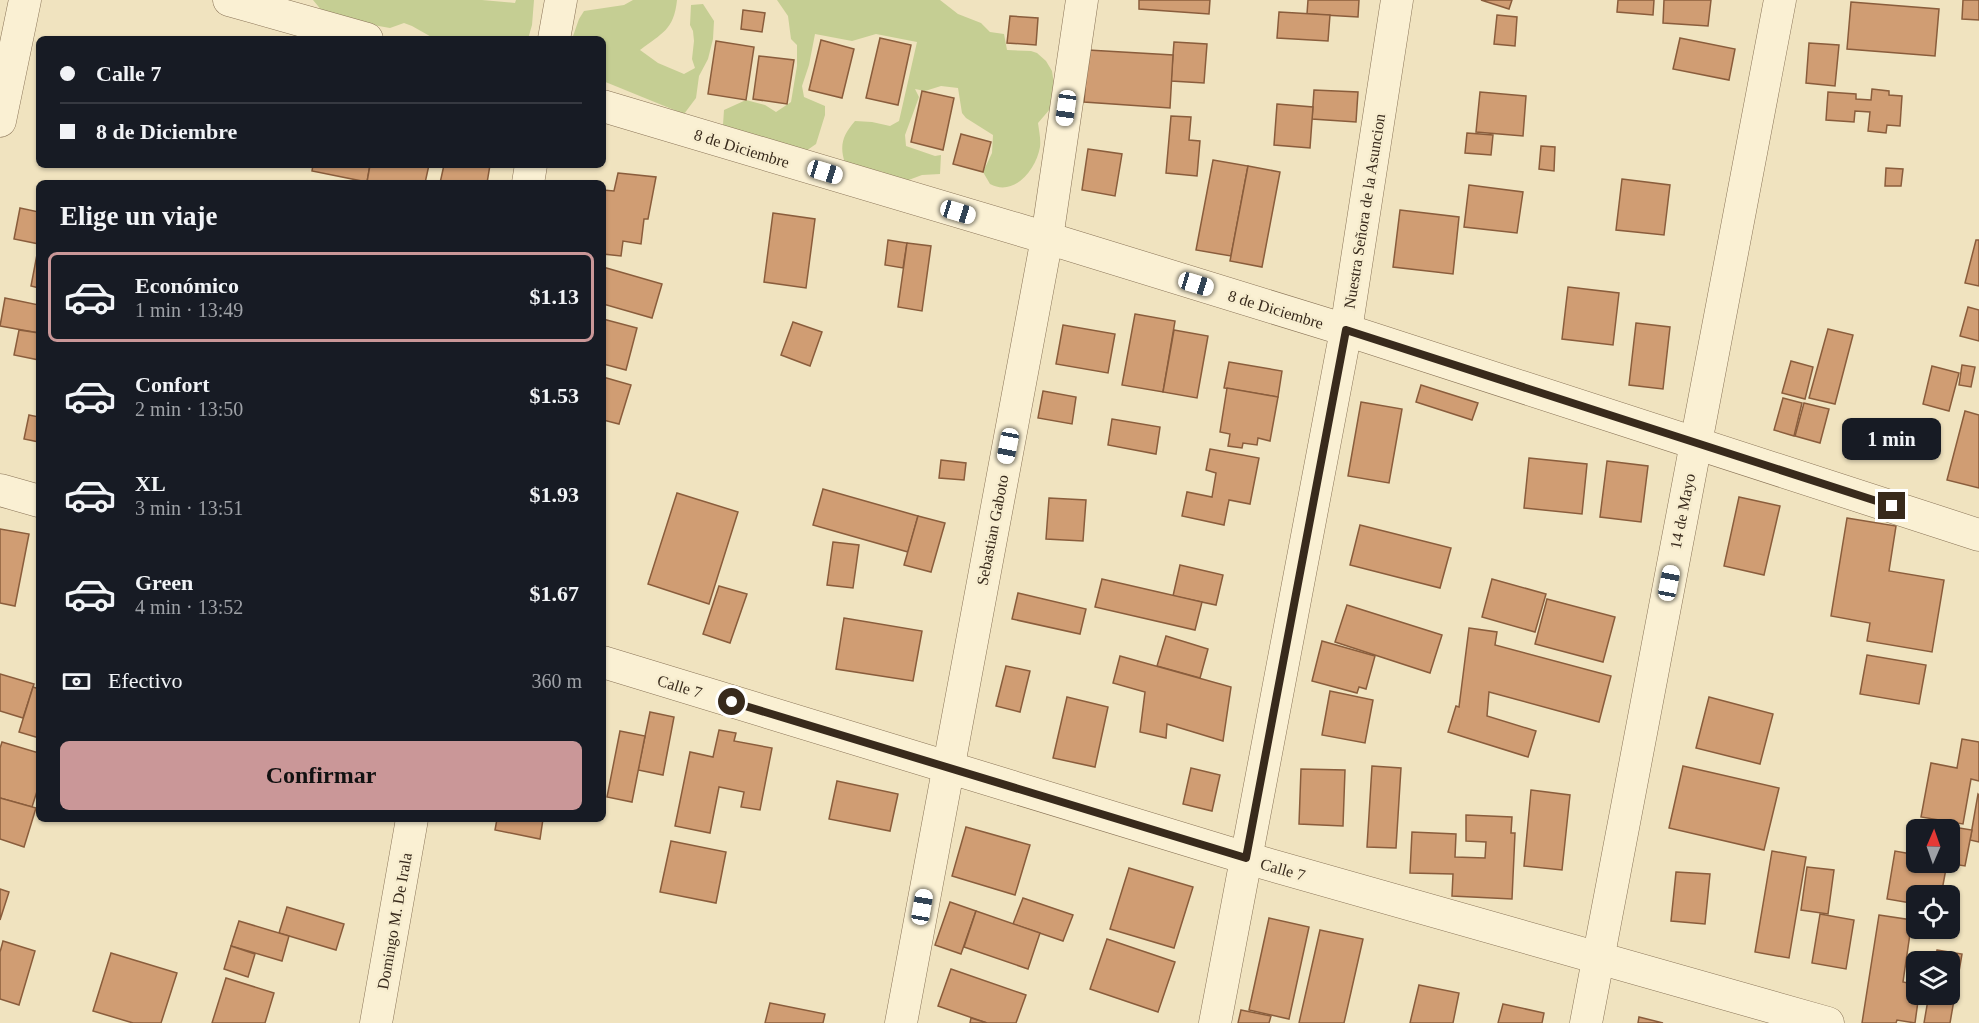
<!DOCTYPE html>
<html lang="es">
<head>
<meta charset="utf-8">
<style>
	body { margin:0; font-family:Georgia,serif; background:#20242c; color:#f1f3f6; height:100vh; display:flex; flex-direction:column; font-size:22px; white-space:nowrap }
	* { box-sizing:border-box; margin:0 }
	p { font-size:20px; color:#9ea1a6 }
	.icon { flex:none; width:33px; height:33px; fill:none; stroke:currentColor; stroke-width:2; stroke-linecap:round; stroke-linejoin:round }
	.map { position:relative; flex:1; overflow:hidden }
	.sheet { position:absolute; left:36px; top:180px; width:570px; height:642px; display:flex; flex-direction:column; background:#171b24; border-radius:9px; box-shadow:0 2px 4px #0004 }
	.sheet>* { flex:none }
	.hud { position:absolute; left:36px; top:36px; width:570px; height:132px; border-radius:9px; box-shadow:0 2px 4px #0004; display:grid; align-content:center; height:132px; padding:0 24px; background:#171b24 }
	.needle { width:39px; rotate:2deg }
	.controls { position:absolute; left:1906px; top:819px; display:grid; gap:12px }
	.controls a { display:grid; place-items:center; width:54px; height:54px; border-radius:9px; background:#171b24; box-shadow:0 2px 4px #0004; font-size:30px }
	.end { position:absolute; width:27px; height:27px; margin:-14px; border:8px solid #382a1c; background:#fff; box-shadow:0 0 0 3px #fff }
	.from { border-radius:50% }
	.bubble { position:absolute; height:42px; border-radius:9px; background:#171b24; box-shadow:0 2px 4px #0004; font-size:20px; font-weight:700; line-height:42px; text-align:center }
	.car { position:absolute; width:18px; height:36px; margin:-18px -9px; border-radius:8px; box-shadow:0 0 4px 2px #0007; background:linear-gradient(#fff 24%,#345 0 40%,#fff 0 76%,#345 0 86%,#fff 0) }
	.hud b { display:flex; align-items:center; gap:21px; height:57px; font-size:22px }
	.hud b+b { border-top:2px solid #363941 }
	.hud i { width:15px; height:15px; background:#f1f3f6 }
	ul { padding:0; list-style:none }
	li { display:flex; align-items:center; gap:18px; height:90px; margin:0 12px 9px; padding:0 12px; border:3px solid transparent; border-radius:9px }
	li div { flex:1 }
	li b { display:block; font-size:22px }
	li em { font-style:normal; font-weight:700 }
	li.selected { border-color:#ca9798 }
	li>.icon { width:54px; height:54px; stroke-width:1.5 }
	h2 { padding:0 24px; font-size:27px; line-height:72px }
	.pay { display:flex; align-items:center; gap:15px; height:66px; padding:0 24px; font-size:22px }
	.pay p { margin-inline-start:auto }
	.cta { display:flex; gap:12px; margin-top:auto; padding:12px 24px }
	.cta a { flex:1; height:69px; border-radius:9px; background:#ca9798; color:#111; font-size:24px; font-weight:700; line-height:69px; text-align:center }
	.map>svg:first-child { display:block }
	.green { fill:#c5ce93 }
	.building { fill:#d09d73; stroke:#8a5d3c; stroke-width:1.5 }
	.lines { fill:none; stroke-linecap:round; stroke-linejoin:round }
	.minor-casing { stroke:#897357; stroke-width:33 }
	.minor { stroke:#faf0d3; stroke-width:32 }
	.route { stroke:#382a1c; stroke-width:8 }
	.labels { text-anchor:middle; stroke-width:5; stroke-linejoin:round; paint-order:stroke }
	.street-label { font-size:16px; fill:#382a1c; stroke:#f7edcf }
</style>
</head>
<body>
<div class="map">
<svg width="1979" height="1023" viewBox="0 0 1979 1023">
	<rect width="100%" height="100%" fill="#f0e3bf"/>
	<!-- green -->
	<g class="green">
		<path d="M313 0H482L515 3 516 0H534L532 25 528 39H435L412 26 404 23 390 28 356 22 323 12Z"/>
		<path d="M633 0H677C674 30 662 33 640 50L658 63 684 74 695 68 692 59 694 41 693 31 690 25 691 5 703 4 714 21 713 39 708 59 699 76 696 98 684 114 603 81V39H572L579 19 584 11 624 5Z"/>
		<path d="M777 0H940L958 14 981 23 990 32 1004 34 1007 50 1031 51 1037 53 1046 61 1052 71 1054 84 1050 109 1038 123C1039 131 1041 139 1040 147 1036 170 1014 197 990 184L983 172 992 153 993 135 966 118 962 113 958 88 941 86 925 91 915 89 919 97 905 135 906 146 935 156 941 155 940 174 922 175 898 184 882 183 883 172 845 163C839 145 843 135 855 121L872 122 890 126 899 121 917 42 876 34 852 41 815 34 809 65 802 86 804 97 825 106V115L816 144 806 151 737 132 723 125 724 110 746 100 765 105 776 112 791 102 797 66V45L791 39 788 16Z"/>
	</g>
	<!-- building -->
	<g class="building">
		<path d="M1139 0H1210L1209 14 1139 9Z"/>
		<path d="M1308 0H1359L1358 17 1307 14Z"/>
		<path d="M1481 0H1512L1509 9Z"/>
		<path d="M1618 0H1654L1653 15 1617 12Z"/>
		<path d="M1664 0H1711L1708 26 1663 23Z"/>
		<path d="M1963 0H1979V20L1962 19Z"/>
		<path d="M1851 2 1939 9 1935 56 1847 49Z"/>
		<path d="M743 10 765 13 762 32 741 29Z"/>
		<path d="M1279 12 1330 15 1328 41 1277 38Z"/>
		<path d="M1497 15 1517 17 1515 46 1494 44Z"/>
		<path d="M1010 16 1038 18 1036 45 1007 43Z"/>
		<path d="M880 38 911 45 898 105 866 98Z"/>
		<path d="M1680 38 1735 49 1729 80 1673 69Z"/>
		<path d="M821 40 854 49 842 98 809 90Z"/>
		<path d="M716 41 754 47 746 100 708 94Z"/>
		<path d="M1174 42 1207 44 1204 83 1171 81Z"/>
		<path d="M1809 43 1839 45 1835 86 1806 83Z"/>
		<path d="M1088 50 1173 55 1170 108 1084 102Z"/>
		<path d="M759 56 794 60 787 104 753 99Z"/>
		<path d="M1872 89 1889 91V95L1902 96 1900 126 1887 125 1886 133 1868 131 1870 112 1855 111 1854 122 1826 120 1828 92 1856 94V99L1871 100Z"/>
		<path d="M1314 90 1358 92 1356 122 1312 119Z"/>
		<path d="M922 91 954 98 943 150 911 142Z"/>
		<path d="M1480 92 1526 96 1523 136 1476 132Z"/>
		<path d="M1277 104 1313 107 1310 148 1274 145Z"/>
		<path d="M1171 116 1191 117 1189 140 1200 141 1197 176 1166 173Z"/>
		<path d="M1467 133 1493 135 1491 155 1465 153Z"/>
		<path d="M961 134 991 142 983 172 953 164Z"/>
		<path d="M1541 146 1555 147 1554 171 1539 169Z"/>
		<path d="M1088 149 1122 154 1115 196 1082 190Z"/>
		<path d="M1213 160 1248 166 1231 256 1196 250Z"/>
		<path d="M313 165H370L367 182 312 171Z"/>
		<path d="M370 165H429L425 183 367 182Z"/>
		<path d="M444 165H490L487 183H440Z"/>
		<path d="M1248 166 1280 172 1262 267 1230 261Z"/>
		<path d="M1886 168 1903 169 1901 186H1885Z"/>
		<path d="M618 173 656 177 648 219H644L641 244 623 241 621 256 603 254V190L614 191Z"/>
		<path d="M1622 179 1670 185 1664 235 1616 230Z"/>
		<path d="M1469 185 1523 192 1517 233 1464 227Z"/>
		<path d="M20 208 39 212V244L14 239Z"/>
		<path d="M1400 210 1459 217 1453 274 1393 267Z"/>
		<path d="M773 213 815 219 806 288 764 282Z"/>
		<path d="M888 240 907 243 903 268 885 265Z"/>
		<path d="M1976 240H1979V286L1965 283Z"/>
		<path d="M907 243 931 246 922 311 898 307Z"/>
		<path d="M39 244V288L31 286Z"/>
		<path d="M603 267 662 284 652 318 603 304Z"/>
		<path d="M1568 287 1619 293 1613 345 1562 339Z"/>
		<path d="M5 298 39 305V333L0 326Z"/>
		<path d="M1968 307 1979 310V341L1960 336Z"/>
		<path d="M1135 314 1175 321 1163 392 1122 385Z"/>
		<path d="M603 319 637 328 626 370 603 364Z"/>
		<path d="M793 322 822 332 810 366 781 355Z"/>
		<path d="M1636 323 1670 327 1663 389 1629 385Z"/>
		<path d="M1063 325 1115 334 1108 373 1056 364Z"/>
		<path d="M1828 329 1853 335 1835 404 1809 398Z"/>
		<path d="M19 330 39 333V360L14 355Z"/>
		<path d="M1174 330 1208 336 1197 398 1163 392Z"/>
		<path d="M1791 361 1813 367 1805 399 1782 393Z"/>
		<path d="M1229 362 1282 371 1278 397 1224 388Z"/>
		<path d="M1962 365 1975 367 1971 387 1959 385Z"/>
		<path d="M1932 366 1959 373 1949 411 1923 404Z"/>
		<path d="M603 377 631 385 619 424 603 420Z"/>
		<path d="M1421 385 1478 403 1472 420 1416 402Z"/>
		<path d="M1227 388 1278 397 1270 441 1258 438 1257 445 1243 443 1242 448 1228 446 1230 434 1220 432Z"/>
		<path d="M1043 391 1076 397 1072 424 1038 418Z"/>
		<path d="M1783 398 1802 403 1794 436 1774 430Z"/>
		<path d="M1361 402 1402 409 1389 483 1348 476Z"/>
		<path d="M1804 403 1829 409 1820 443 1795 436Z"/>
		<path d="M1965 411 1979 415V488L1947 480Z"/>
		<path d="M29 415 39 417V442L24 439Z"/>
		<path d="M1112 419 1160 427 1156 454 1108 445Z"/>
		<path d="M1858 423 1880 429 1874 451 1852 445Z"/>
		<path d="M1210 449 1259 458 1250 504 1229 500 1224 525 1182 516 1187 492 1212 497 1216 473 1206 470Z"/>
		<path d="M1529 458 1587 464 1582 514 1524 508Z"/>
		<path d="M941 460 966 463 964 480 939 478Z"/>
		<path d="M1607 461 1648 466 1641 522 1600 517Z"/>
		<path d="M823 489 918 516 908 552 813 525Z"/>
		<path d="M677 493 738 512 709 604 648 584Z"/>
		<path d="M1739 497 1780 506 1764 575 1724 566Z"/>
		<path d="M1049 498 1086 500 1083 541 1046 539Z"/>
		<path d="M918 516 945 523 931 572 904 565Z"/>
		<path d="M1847 518 1896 526 1889 571 1944 580 1932 652 1867 641 1870 623 1831 616Z"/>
		<path d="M1360 525 1451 548 1440 588 1350 565Z"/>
		<path d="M0 529 29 534 15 606 0 603Z"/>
		<path d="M833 542 859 545 853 588 827 585Z"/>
		<path d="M1180 565 1223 575 1216 605 1173 596Z"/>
		<path d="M1102 579 1202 602 1195 630 1095 607Z"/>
		<path d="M1492 579 1546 594 1535 632 1482 617Z"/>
		<path d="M719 586 747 594 730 643 703 634Z"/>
		<path d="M1018 593 1086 609 1080 634 1012 619Z"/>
		<path d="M1547 599 1615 617 1603 662 1535 644Z"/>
		<path d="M1347 605 1442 635 1430 673 1335 642Z"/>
		<path d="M844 618 922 631 913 681 836 669Z"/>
		<path d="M1469 628 1497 632 1495 645 1611 676 1599 722 1489 692 1487 716 1536 731 1528 757 1448 732 1456 706 1459 707Z"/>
		<path d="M1166 636 1208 649 1200 678 1157 666Z"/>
		<path d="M1322 641 1375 656 1366 689 1359 687 1357 693 1312 681Z"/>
		<path d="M1867 655 1926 665 1919 704 1860 694Z"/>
		<path d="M1120 656 1231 687 1223 741 1167 724 1166 738 1140 732 1145 692 1113 683Z"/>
		<path d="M1006 666 1030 671 1020 712 996 706Z"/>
		<path d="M0 674 34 684 23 718 0 711Z"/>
		<path d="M33 687 39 689V738L19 732Z"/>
		<path d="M1330 691 1373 700 1365 743 1322 735Z"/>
		<path d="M1067 697 1108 707 1095 767 1053 758Z"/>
		<path d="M1709 697 1773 714 1760 764 1696 748Z"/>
		<path d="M650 712 674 717 663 775 638 770Z"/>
		<path d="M719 730 736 733 734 741 772 748 760 810 741 807 744 792 719 787 710 833 675 826 690 752 713 757Z"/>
		<path d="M620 731 645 736 632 802 607 797Z"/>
		<path d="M1962 739 1979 742V781L1971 779 1963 824 1921 817 1931 763 1957 768Z"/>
		<path d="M2 742 39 753V785L32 807 0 798V748Z"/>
		<path d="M1372 766 1401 768 1396 848 1367 847Z"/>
		<path d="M1683 766 1779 788 1764 850 1669 828Z"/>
		<path d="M1191 768 1220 775 1212 811 1183 804Z"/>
		<path d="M1301 769 1345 770 1343 826 1299 824Z"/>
		<path d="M837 781 898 794 890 831 829 819Z"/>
		<path d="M1531 790 1570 795 1562 870 1524 866Z"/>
		<path d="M1978 794 1979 795V842L1970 840Z"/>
		<path d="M0 798 36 808 24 847 0 839Z"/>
		<path d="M1466 815 1512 817 1511 833H1515L1512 899 1452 896 1453 874 1410 873 1412 832 1456 834 1455 857 1485 858 1486 842 1466 841Z"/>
		<path d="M497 819H543L540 839 495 830Z"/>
		<path d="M1935 824 1972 830 1965 866 1947 863 1941 896H1917V904L1887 899 1895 851 1917 855V862H1950V830H1935Z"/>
		<path d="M966 827 1030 845 1015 895 952 876Z"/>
		<path d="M671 841 726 852 716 903 660 892Z"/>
		<path d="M1772 851 1806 857 1789 958 1755 952Z"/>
		<path d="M1807 867 1834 870 1828 914 1801 910Z"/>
		<path d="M1129 868 1193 887 1174 948 1110 929Z"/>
		<path d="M1676 872 1710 874 1705 924 1671 921Z"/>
		<path d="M0 889 9 892 0 920Z"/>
		<path d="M1023 898 1073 915 1063 941 1013 924Z"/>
		<path d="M950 902 976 911 961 954 935 945Z"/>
		<path d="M287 907 344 924 336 950 279 933Z"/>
		<path d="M976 911 1040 933 1028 969 964 947Z"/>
		<path d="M1820 914 1854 920 1846 969 1812 963Z"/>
		<path d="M1879 915 1912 920 1903 982 1917 985V994H1919L1915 1023 1897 1020 1896 1023H1862Z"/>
		<path d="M1269 918 1309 927 1289 1019 1249 1010Z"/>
		<path d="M239 921 289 936 282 961 231 946Z"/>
		<path d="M1320 930 1363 939 1344 1023H1299Z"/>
		<path d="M1107 939 1175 962 1158 1012 1090 989Z"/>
		<path d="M3 941 35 951 19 1005 0 999V952Z"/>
		<path d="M231 946 255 954 248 977 224 969Z"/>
		<path d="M1937 950 1962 954 1950 1023H1924L1929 994H1950V962H1935Z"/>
		<path d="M111 953 177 973 161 1023H133L93 1011Z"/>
		<path d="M951 969 1026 995 1016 1023H987L938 1006Z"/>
		<path d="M226 978 274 993 265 1023H212Z"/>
		<path d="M1419 985 1459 993 1453 1023H1410Z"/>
		<path d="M770 1003 825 1014 823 1023H765Z"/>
		<path d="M1503 1004 1544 1013 1542 1023H1498Z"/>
		<path d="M1241 1010 1271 1016 1269 1023H1238Z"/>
		<path d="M1639 1017 1663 1023H1638Z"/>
		<path d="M971 1018 987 1023H970Z"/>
	</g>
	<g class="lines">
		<defs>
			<g id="minor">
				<path d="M229 0 367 39"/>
				<path d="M554 39 561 0"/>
				<path d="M603 106 1047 238 1346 330 1979 535"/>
				<path d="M0 121 25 0"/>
				<path d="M528 183 531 165"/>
				<path d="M0 490 39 501"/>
				<path d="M603 662 1246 858 1828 1023"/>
				<path d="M376 1023 412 819"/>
				<path d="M901 1023 1047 238 1082 0"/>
				<path d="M1215 1023 1346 330 1397 0"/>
				<path d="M1586 1023 1780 0"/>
			</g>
		</defs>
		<!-- minor casing -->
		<use href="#minor" class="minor-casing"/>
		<!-- minor -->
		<use href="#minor" class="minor"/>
	</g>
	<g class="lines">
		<!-- route -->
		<path class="route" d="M732 702 1246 858 1346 330 1892 506"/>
	</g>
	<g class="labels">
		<!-- street labels -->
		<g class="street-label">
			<text transform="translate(742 148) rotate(17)" y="6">8 de Diciembre</text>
			<text transform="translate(1364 211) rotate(-81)" y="6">Nuestra Señora de la Asuncion</text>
			<text transform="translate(1276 309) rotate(17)" y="6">8 de Diciembre</text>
			<text transform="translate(1682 511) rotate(-79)" y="6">14 de Mayo</text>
			<text transform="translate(992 530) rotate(-79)" y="6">Sebastian Gaboto</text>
			<text transform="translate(680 686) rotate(17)" y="6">Calle 7</text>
			<text transform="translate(1283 869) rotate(16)" y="6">Calle 7</text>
			<text transform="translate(394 921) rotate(-80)" y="6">Domingo M. De Irala</text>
		</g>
	</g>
</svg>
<div class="controls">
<a><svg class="needle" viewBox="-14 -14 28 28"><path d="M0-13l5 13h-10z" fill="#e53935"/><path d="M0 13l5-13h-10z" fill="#9ea1a6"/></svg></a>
<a><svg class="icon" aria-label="locate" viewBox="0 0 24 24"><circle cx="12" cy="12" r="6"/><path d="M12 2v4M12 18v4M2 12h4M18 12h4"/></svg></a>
<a><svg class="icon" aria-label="layers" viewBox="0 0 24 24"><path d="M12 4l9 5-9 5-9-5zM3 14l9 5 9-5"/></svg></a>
</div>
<i class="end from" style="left:732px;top:702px"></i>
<i class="end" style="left:1892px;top:506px"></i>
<div class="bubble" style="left:1842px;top:418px;width:99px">1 min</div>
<i class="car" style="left:1066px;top:108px;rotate:188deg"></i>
<i class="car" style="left:825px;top:172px;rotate:107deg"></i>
<i class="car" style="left:958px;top:212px;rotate:107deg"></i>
<i class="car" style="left:1196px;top:284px;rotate:107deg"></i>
<i class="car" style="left:1008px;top:446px;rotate:191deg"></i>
<i class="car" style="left:1669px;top:583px;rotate:11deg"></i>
<i class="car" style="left:922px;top:907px;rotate:10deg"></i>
<div class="hud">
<b><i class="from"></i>Calle 7</b>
<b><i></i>8 de Diciembre</b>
</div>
<section class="sheet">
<h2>Elige un viaje</h2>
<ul>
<li class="selected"><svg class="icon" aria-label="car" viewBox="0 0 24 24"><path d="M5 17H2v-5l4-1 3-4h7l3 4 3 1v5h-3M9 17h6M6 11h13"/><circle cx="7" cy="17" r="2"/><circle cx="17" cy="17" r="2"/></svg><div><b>Económico</b><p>1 min · 13:49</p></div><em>$1.13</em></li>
<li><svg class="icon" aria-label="car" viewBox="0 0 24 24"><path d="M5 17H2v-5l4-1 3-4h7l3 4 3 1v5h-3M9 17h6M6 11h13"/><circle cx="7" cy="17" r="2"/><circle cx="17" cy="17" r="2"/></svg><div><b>Confort</b><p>2 min · 13:50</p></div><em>$1.53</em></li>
<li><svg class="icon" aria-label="car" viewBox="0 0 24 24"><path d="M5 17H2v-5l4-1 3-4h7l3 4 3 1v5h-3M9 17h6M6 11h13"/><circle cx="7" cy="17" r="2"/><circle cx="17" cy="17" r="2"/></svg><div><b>XL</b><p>3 min · 13:51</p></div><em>$1.93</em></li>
<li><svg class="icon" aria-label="car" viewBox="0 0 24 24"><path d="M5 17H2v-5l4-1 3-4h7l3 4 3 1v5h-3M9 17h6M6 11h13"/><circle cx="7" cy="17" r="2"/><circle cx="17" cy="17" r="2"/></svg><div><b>Green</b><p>4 min · 13:52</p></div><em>$1.67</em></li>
</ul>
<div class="pay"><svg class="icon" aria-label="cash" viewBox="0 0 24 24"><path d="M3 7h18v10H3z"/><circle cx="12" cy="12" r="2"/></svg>Efectivo<p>360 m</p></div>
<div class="cta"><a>Confirmar</a></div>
</section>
</div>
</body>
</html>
